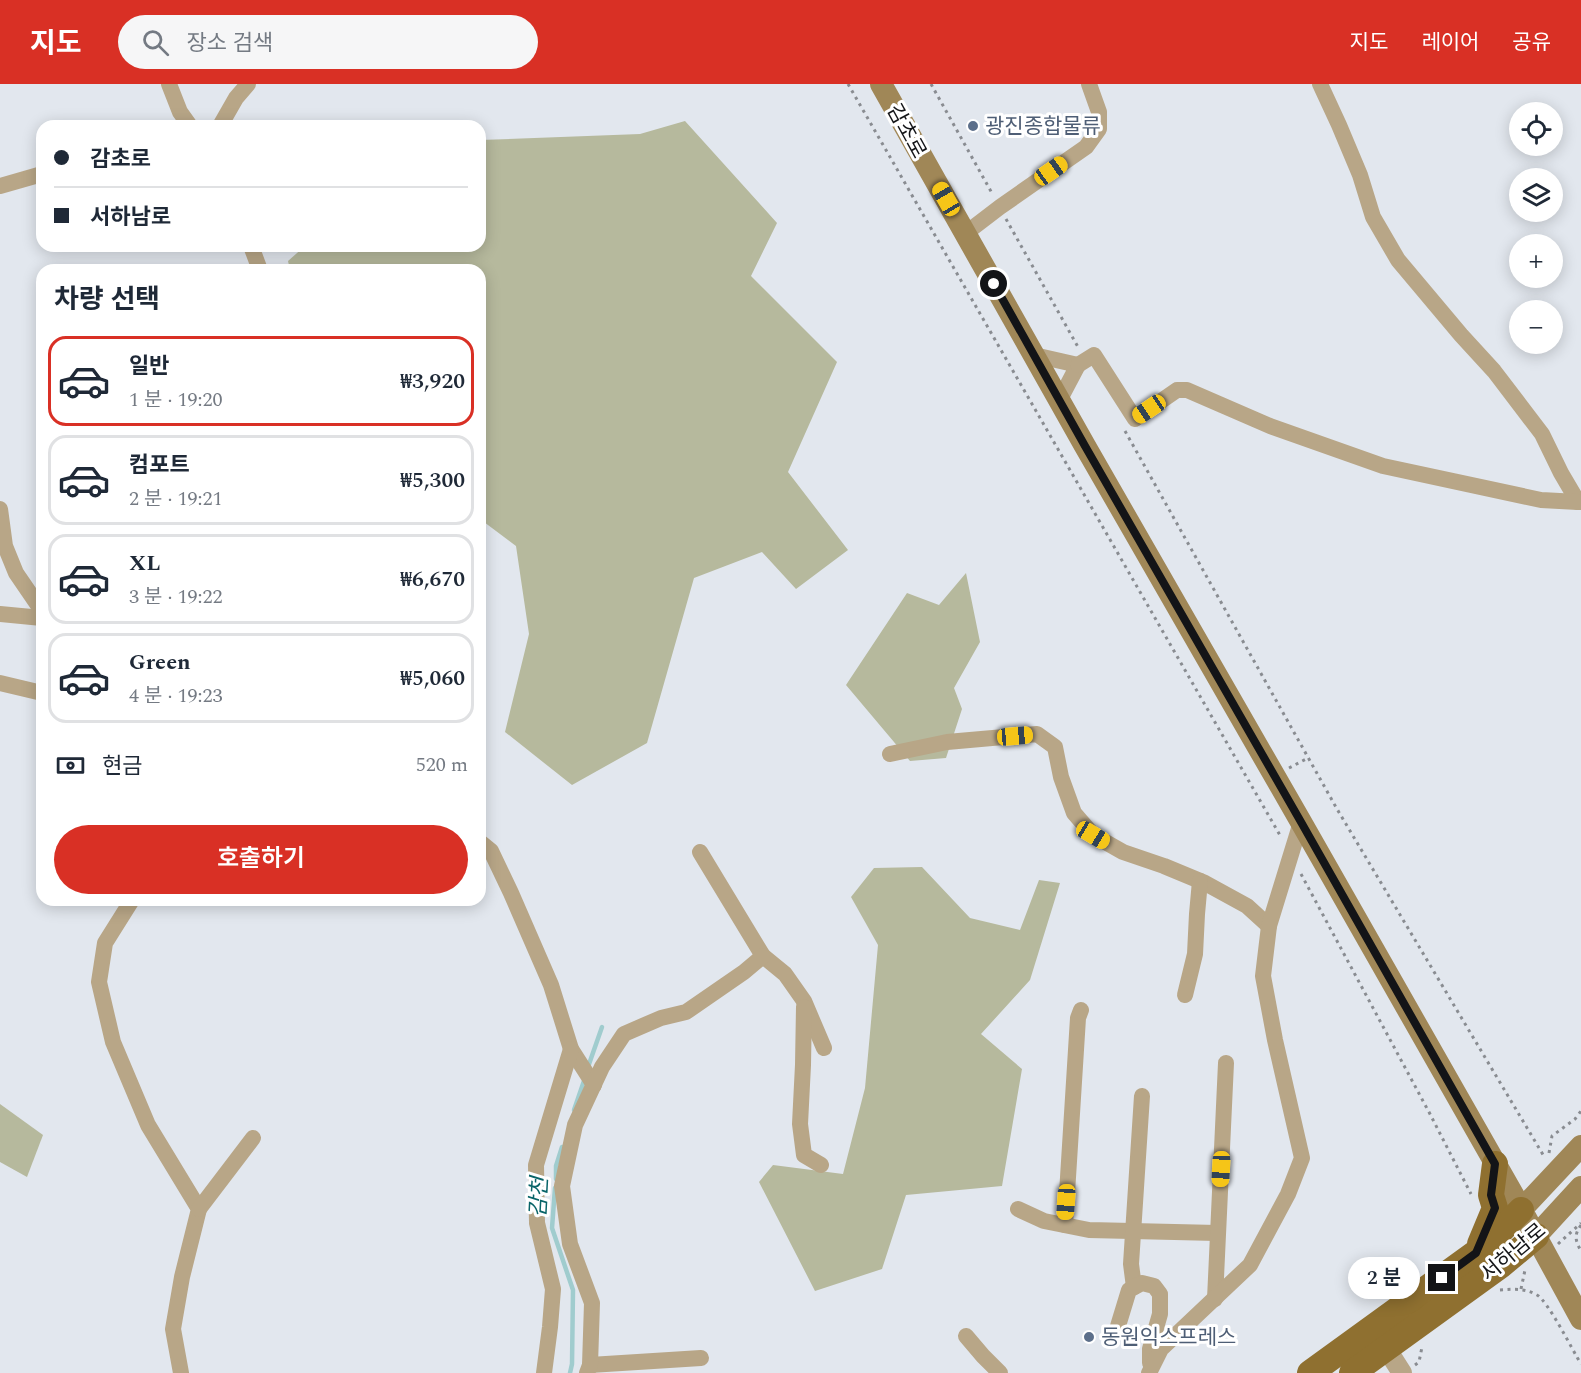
<!DOCTYPE html>
<html lang="ko">
<head>
<meta charset="utf-8">
<style>
	body { margin:0; font-family:Spectral,"Noto Sans KR",serif; background:#f6f6f7; color:#1f2937; height:100vh; display:flex; flex-direction:column; font-size:22px; white-space:nowrap }
	* { box-sizing:border-box; margin:0 }
	p { font-size:20px; color:#747a83 }
	.icon { flex:none; width:33px; height:33px; fill:none; stroke:currentColor; stroke-width:2; stroke-linecap:round; stroke-linejoin:round }
	.map { position:relative; flex:1; overflow:hidden }
	.panel { position:absolute; left:36px; top:180px; width:450px; height:642px; display:flex; flex-direction:column; background:#fff; border-radius:18px; box-shadow:0 3px 15px #0003 }
	.panel>* { flex:none }
	.hud { position:absolute; left:36px; top:36px; width:450px; height:132px; border-radius:18px; box-shadow:0 3px 15px #0003; display:grid; align-content:center; height:132px; padding:0 18px; background:#fff }
	.tools { position:absolute; left:1509px; top:18px; display:grid; gap:12px }
	.tools a { display:grid; place-items:center; width:54px; height:54px; border-radius:50%; background:#fff; box-shadow:0 3px 15px #0003; font-size:30px }
	.end { position:absolute; width:27px; height:27px; margin:-14px; border:8px solid #131417; background:#fff; box-shadow:0 0 0 3px #fff }
	.from { border-radius:50% }
	.bubble { position:absolute; height:42px; border-radius:21px; background:#fff; box-shadow:0 3px 15px #0003; font-size:20px; font-weight:600; line-height:42px; text-align:center }
	.car { position:absolute; width:18px; height:36px; margin:-18px -9px; border-radius:8px; box-shadow:0 0 4px 2px #0007; background:linear-gradient(#f5c518 24%,#345 0 40%,#f5c518 0 76%,#345 0 86%,#f5c518 0) }
	.hud b { display:flex; align-items:center; gap:21px; height:57px; font-size:22px }
	.hud b+b { border-top:2px solid #e0e1e3 }
	.hud i { width:15px; height:15px; background:#1f2937 }
	ul { padding:0; list-style:none }
	li { display:flex; align-items:center; gap:18px; height:90px; margin:0 12px 9px; padding:0 6px; border:3px solid #e0e1e3; border-radius:18px }
	li div { flex:1 }
	li b { display:block; font-size:22px }
	li em { font-style:normal; font-weight:600 }
	li.current { border-color:#d93025 }
	li>.icon { width:54px; height:54px; stroke-width:1.5 }
	h2 { padding:0 18px; font-size:27px; line-height:72px }
	.pay { display:flex; align-items:center; gap:15px; height:66px; padding:0 18px; font-size:22px }
	.pay p { margin-inline-start:auto }
	.cta { display:flex; gap:12px; margin-top:auto; padding:12px 18px }
	.cta a { flex:1; height:69px; border-radius:36px; background:#d93025; color:#fff; font-size:24px; font-weight:600; line-height:69px; text-align:center }
	header { display:flex; align-items:center; gap:36px; box-sizing:border-box; height:84px; padding:0 30px; background:#d93025; color:#fff }
	header strong { font-size:28px }
	nav { display:flex; gap:33px; margin-inline-start:auto; font-size:21px }
	.search { width:420px; height:54px; background:#f6f6f7; display:flex; align-items:center; gap:15px; box-sizing:border-box; padding:0 21px; border-radius:33px; color:#747a83; font-size:22px }
	.map>svg:first-child { display:block }
	.green { fill:#b6b99d }
	.lines { fill:none; stroke-linecap:round; stroke-linejoin:round }
	.stream { stroke:#a0ccce; stroke-width:4.5 }
	.path { stroke:#898c91; stroke-width:3; stroke-dasharray:3 4.5; stroke-linecap:butt }
	.minor { stroke:#b8a687; stroke-width:16 }
	.tertiary { stroke:#b8a687; stroke-width:20 }
	.secondary { stroke:#a08757; stroke-width:22 }
	.primary { stroke:#8f7030; stroke-width:26 }
	.route { stroke:#131417; stroke-width:8 }
	.service-dot { fill:#5c6f8a; stroke:#fff; stroke-width:2 }
	.labels { text-anchor:middle; stroke-width:6; stroke-linejoin:round; paint-order:stroke }
	.service-label { font-size:21px; fill:#4e5e75; stroke:#fff; text-anchor:start }
	.street-label { font-size:21px; fill:#131417; stroke:#fff }
	.water-label { font-size:22px; font-style:italic; fill:#086468; stroke:#fff }
</style>
</head>
<body>
<header>
<strong>지도</strong>
<div class="search"><svg class="icon" aria-label="search" viewBox="0 0 24 24"><circle cx="10" cy="10" r="6"/><path d="M15 15l6 6"/></svg>장소 검색</div>
<nav><a>지도</a><a>레이어</a><a>공유</a></nav>
</header>
<div class="map">
<svg width="1581" height="1289" viewBox="0 0 1581 1289">
	<rect width="100%" height="100%" fill="#e2e7ee"/>
	<!-- green -->
	<g class="green">
		<path d="M685 37 777 139 751 192 837 278 788 388 848 466 796 505 762 468 694 494 647 659 572 701 505 648 529 550 516 462 480 435V186H290L288 177 305 162H480V56L640 50Z"/>
		<path d="M966 489 980 558 954 604 962 625 946 674 910 677 846 601 907 509 939 521Z"/>
		<path d="M922 783 970 834 1020 846 1039 796 1060 799 1030 896 981 950 1022 985 1002 1102 906 1111 882 1185 815 1207 759 1098 773 1081 843 1090 865 1004 878 861 851 813 874 784Z"/>
		<path d="M0 1020 43 1051 27 1093 0 1078Z"/>
	</g>
	<g class="lines">
		<!-- stream -->
		<g class="stream">
			<path d="M588 983 602 943"/>
			<path d="M574 1026 585 994"/>
			<path d="M556 1095V1082L562 1063"/>
			<path d="M555 1104 552 1144 573 1206 572 1280 570 1289"/>
		</g>
		<!-- path -->
		<g class="path">
			<path d="M848 0 1281 753"/>
			<path d="M931 0 993 111"/>
			<path d="M1006 135 1078 263"/>
			<path d="M1125 347 1337 725 1545 1074"/>
			<path d="M1289 684 1308 674"/>
			<path d="M1301 790 1430 1030 1471 1110"/>
			<path d="M1549 1069 1552 1052 1575 1035 1581 1027"/>
			<path d="M1581 1141C1574 1151 1575 1156 1581 1167"/>
			<path d="M1558 1160 1581 1139"/>
			<path d="M1521 1205 1525 1186"/>
			<path d="M1500 1206C1513 1205 1525 1204 1537 1211 1548 1217 1573 1267 1581 1280"/>
			<path d="M1415 1281 1419 1278 1422 1263"/>
		</g>
		<!-- minor -->
		<g class="minor">
			<path d="M169 0 180 28 190 42"/>
			<path d="M1320 0 1339 41 1360 91 1373 133 1398 176 1461 251 1494 287 1542 350 1561 389 1578 418H1581"/>
			<path d="M220 42 236 14 248 0"/>
			<path d="M0 102 42 90"/>
			<path d="M966 149 1000 123 1086 63 1099 45V28L1089 0"/>
			<path d="M251 162 260 186"/>
			<path d="M1034 271 1078 281 1059 317"/>
			<path d="M1078 281 1094 271 1135 335 1177 306H1187L1270 342 1383 382 1541 416 1578 418"/>
			<path d="M0 425 5 462 16 489 42 527"/>
			<path d="M0 530 42 534"/>
			<path d="M0 599 42 609"/>
			<path d="M890 670 947 658 1037 650 1055 663 1061 693 1074 729 1093 751 1123 768 1164 782 1205 799 1247 822 1269 842"/>
			<path d="M480 758 491 767 511 809 551 901 571 965 594 1001"/>
			<path d="M700 768 763 872 785 890 804 917 824 964"/>
			<path d="M132 816 105 859 99 898 113 958 148 1041 199 1125 182 1193 173 1245 181 1289"/>
			<path d="M1185 911 1195 870 1197 830 1200 797"/>
			<path d="M804 923 803 981 800 1040 804 1071 821 1081"/>
			<path d="M199 1125 253 1054"/>
			<path d="M1018 1125 1044 1137 1089 1146 1217 1149"/>
			<path d="M1065 1141 1078 934 1081 926"/>
			<path d="M1134 1203 1131 1180 1142 1012"/>
			<path d="M1215 1215 1226 979"/>
			<path d="M1118 1242 1129 1206 1142 1199 1154 1202 1160 1210V1230L1150 1265V1279"/>
			<path d="M966 1252 983 1272 1000 1289"/>
			<path d="M590 1281 701 1274"/>
			<path d="M544 1289 550 1243 553 1205 537 1139 536 1081 571 965"/>
			<path d="M587 1289 590 1281 592 1219 570 1160 562 1102 575 1041 602 983 624 950 661 934 686 928 744 888 763 872"/>
			<path d="M1149 1289 1161 1265 1250 1181 1288 1110 1302 1074 1275 956 1263 892 1269 842 1301 738"/>
		</g>
		<!-- tertiary -->
		<path class="tertiary" d="M1379 1253 1402 1289"/>
		<!-- secondary -->
		<g class="secondary">
			<path d="M881 0 1085 362 1301 738 1515 1114 1581 1235"/>
			<path d="M1521 1126 1581 1062"/>
			<path d="M1536 1152 1581 1103"/>
		</g>
		<!-- primary -->
		<g class="primary">
			<path d="M1480 1160 1495 1124 1491 1111 1495 1080"/>
			<path d="M1310 1289 1488 1160 1521 1126"/>
			<path d="M1352 1289 1500 1182 1536 1152"/>
		</g>
	</g>
	<g class="lines">
		<!-- route -->
		<path class="route" d="M994 200 1085 362 1301 738 1495 1080 1491 1111 1495 1124 1476 1169 1442 1194"/>
	</g>
	<!-- markers -->
	<g class="service-dot">
		<circle cx="973" cy="42" r="6"/>
		<circle cx="1089" cy="1253" r="6"/>
	</g>
	<g class="labels">
		<!-- service labels -->
		<g class="service-label">
			<text x="985" y="49">광진종합물류</text>
			<text x="1101" y="1260">동원익스프레스</text>
		</g>
		<!-- street labels -->
		<g class="street-label">
			<text transform="translate(907 47) rotate(61)" y="7">감초로</text>
			<text transform="translate(1513 1168) rotate(-40)" y="7">서하남로</text>
		</g>
		<!-- water labels -->
		<g class="water-label">
			<text transform="translate(538 1113) rotate(-87)" y="8">감천</text>
		</g>
	</g>
</svg>
<div class="tools">
<a><svg class="icon" aria-label="locate" viewBox="0 0 24 24"><circle cx="12" cy="12" r="6"/><path d="M12 2v4M12 18v4M2 12h4M18 12h4"/></svg></a>
<a><svg class="icon" aria-label="layers" viewBox="0 0 24 24"><path d="M12 4l9 5-9 5-9-5zM3 14l9 5 9-5"/></svg></a>
<a>+</a>
<a>−</a>
</div>
<i class="end from" style="left:994px;top:200px"></i>
<i class="end" style="left:1442px;top:1194px"></i>
<div class="bubble" style="left:1348px;top:1173px;width:72px">2 분</div>
<i class="car" style="left:1051px;top:87px;rotate:55deg"></i>
<i class="car" style="left:946px;top:115px;rotate:330deg"></i>
<i class="car" style="left:1149px;top:325px;rotate:236deg"></i>
<i class="car" style="left:1015px;top:652px;rotate:85deg"></i>
<i class="car" style="left:1093px;top:751px;rotate:121deg"></i>
<i class="car" style="left:1221px;top:1085px;rotate:183deg"></i>
<i class="car" style="left:1066px;top:1118px;rotate:184deg"></i>
<div class="hud">
<b><i class="from"></i>감초로</b>
<b><i></i>서하남로</b>
</div>
<section class="panel">
<h2>차량 선택</h2>
<ul>
<li class="current"><svg class="icon" aria-label="car" viewBox="0 0 24 24"><path d="M5 17H2v-5l4-1 3-4h7l3 4 3 1v5h-3M9 17h6M6 11h13"/><circle cx="7" cy="17" r="2"/><circle cx="17" cy="17" r="2"/></svg><div><b>일반</b><p>1 분 · 19:20</p></div><em>₩3,920</em></li>
<li><svg class="icon" aria-label="car" viewBox="0 0 24 24"><path d="M5 17H2v-5l4-1 3-4h7l3 4 3 1v5h-3M9 17h6M6 11h13"/><circle cx="7" cy="17" r="2"/><circle cx="17" cy="17" r="2"/></svg><div><b>컴포트</b><p>2 분 · 19:21</p></div><em>₩5,300</em></li>
<li><svg class="icon" aria-label="car" viewBox="0 0 24 24"><path d="M5 17H2v-5l4-1 3-4h7l3 4 3 1v5h-3M9 17h6M6 11h13"/><circle cx="7" cy="17" r="2"/><circle cx="17" cy="17" r="2"/></svg><div><b>XL</b><p>3 분 · 19:22</p></div><em>₩6,670</em></li>
<li><svg class="icon" aria-label="car" viewBox="0 0 24 24"><path d="M5 17H2v-5l4-1 3-4h7l3 4 3 1v5h-3M9 17h6M6 11h13"/><circle cx="7" cy="17" r="2"/><circle cx="17" cy="17" r="2"/></svg><div><b>Green</b><p>4 분 · 19:23</p></div><em>₩5,060</em></li>
</ul>
<div class="pay"><svg class="icon" aria-label="cash" viewBox="0 0 24 24"><path d="M3 7h18v10H3z"/><circle cx="12" cy="12" r="2"/></svg>현금<p>520 m</p></div>
<div class="cta"><a>호출하기</a></div>
</section>
</div>
</body>
</html>
